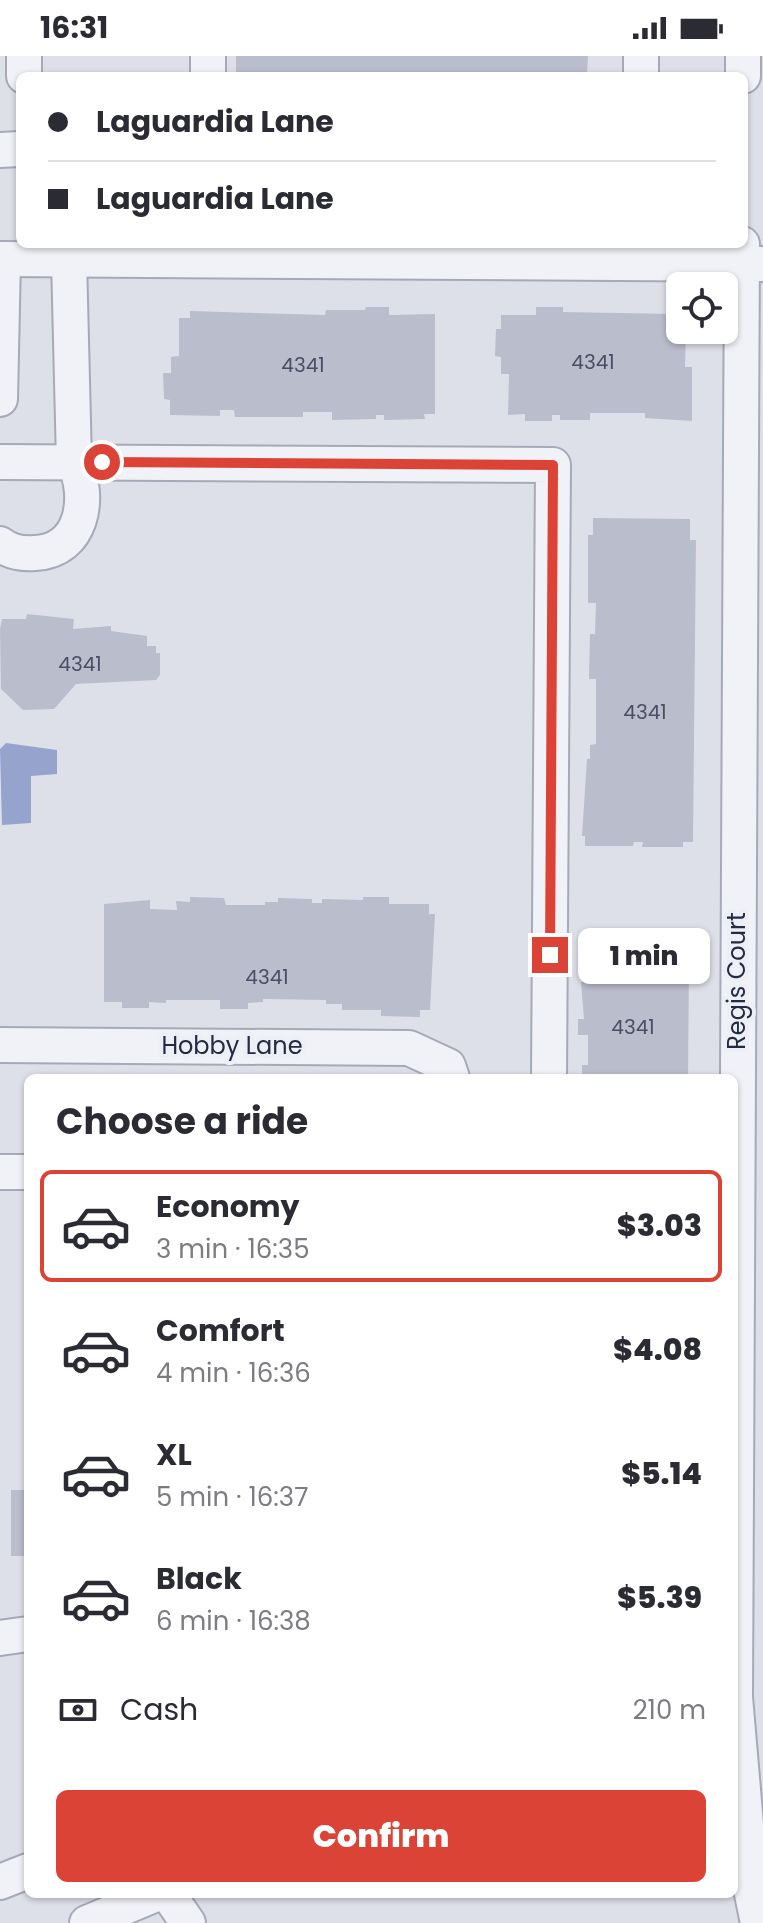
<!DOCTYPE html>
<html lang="en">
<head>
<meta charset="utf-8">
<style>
	body { margin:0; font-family:Poppins,sans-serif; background:#f7f7f7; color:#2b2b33; height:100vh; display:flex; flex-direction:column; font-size:30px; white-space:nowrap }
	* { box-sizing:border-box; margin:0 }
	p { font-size:26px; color:#7c7c81 }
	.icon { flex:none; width:44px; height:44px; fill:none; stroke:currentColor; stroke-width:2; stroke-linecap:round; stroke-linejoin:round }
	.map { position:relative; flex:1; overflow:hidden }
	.sheet { position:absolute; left:24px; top:1018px; width:714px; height:824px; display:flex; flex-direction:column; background:#fff; border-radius:12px; box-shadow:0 2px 6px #0004 }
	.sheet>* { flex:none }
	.banner { position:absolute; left:16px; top:16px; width:732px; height:176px; border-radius:12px; box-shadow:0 2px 6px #0004; display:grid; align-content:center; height:176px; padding:0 32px; background:#fff }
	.tools { position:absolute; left:666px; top:216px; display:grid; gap:16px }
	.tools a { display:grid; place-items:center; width:72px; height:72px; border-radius:12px; background:#fff; box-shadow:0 2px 6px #0004; font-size:40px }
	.end { position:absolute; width:36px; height:36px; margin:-18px; border:10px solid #db4336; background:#fff; box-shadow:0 0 0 4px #fff }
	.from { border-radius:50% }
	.bubble { position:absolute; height:56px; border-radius:12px; background:#fff; box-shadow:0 2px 6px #0004; font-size:26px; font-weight:800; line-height:56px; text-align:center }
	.banner b { display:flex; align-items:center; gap:28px; height:76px; font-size:30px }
	.banner b+b { border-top:2px solid #e1e1e2 }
	.banner i { width:20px; height:20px; background:#2b2b33 }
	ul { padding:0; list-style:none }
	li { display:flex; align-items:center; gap:24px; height:112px; margin:0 16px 12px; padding:0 16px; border:4px solid transparent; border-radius:12px }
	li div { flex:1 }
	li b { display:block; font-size:30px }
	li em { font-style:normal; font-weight:800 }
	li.current { border-color:#db4336 }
	li>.icon { width:72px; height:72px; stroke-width:1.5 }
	h2 { padding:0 32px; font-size:36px; line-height:96px }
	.pay { display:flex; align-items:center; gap:20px; height:88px; padding:0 32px; font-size:30px }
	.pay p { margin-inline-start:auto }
	.action { display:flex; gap:16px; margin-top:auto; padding:16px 32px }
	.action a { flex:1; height:92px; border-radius:12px; background:#db4336; color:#fff; font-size:32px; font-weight:800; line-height:92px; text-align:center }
	.status { display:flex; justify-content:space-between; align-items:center; height:56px; padding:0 40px; background:#fff; direction:ltr }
	.status svg { height:22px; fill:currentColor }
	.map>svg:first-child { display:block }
	.water { fill:#95a3cd }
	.building { fill:#babdcc }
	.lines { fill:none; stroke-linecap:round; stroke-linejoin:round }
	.minor-casing { stroke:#a6a9b7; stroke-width:38 }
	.minor { stroke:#f1f2f7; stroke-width:34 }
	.route { stroke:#db4336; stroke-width:10 }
	.labels { text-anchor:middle; stroke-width:8; stroke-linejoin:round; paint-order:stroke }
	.number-label { font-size:20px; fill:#4a4e64 }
	.street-label { font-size:24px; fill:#252941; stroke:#edeff6 }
</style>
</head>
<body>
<div class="status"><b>16:31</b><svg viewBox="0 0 49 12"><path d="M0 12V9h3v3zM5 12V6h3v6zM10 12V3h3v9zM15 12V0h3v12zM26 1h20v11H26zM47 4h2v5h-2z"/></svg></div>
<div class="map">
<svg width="763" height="1867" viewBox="0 0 763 1867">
	<rect width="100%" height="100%" fill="#dee0e9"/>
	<!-- water -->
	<path class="water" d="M6 687 57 694V718L31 720V767L2 769 0 693Z"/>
	<!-- building -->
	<g class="building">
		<path d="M236 0H588L587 20H236Z"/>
		<path d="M366 251H389V259L435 258V358H424L425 363 384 364V359H376V363L332 364V356H303V361H235L234 354H220V360L170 359V344L164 343 163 317H171V301L179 300V262H190V255L325 259 326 254H365Z"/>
		<path d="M536 251H563V256L674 258V262H680V274H686L685 311H692V365L645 362V357H590V364H560V359H552V365H525V358L508 359 509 318H501V301L495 300 496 273H501V259H536Z"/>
		<path d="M593 462 690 463V484H696L693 786H683V791H642L643 786H634L633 790H585V780H582L587 703H590V689L596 688V623H589L590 578H595L596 547H588V479H593Z"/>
		<path d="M27 558 74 563 73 573 111 570V575L147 580V590H156V597H160V619L156 624 76 628 54 653 23 654 1 633 0 573 2 563H26Z"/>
		<path d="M190 841 224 842 226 849H265V846H278V842L312 843V847H322V843L363 844V841H389V848H429V858H435L430 954H420V961L381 960V954H342V948H326V944L263 943V946L248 947V953H220V944H166V947L149 946V952H122V946H104V848L150 844V853L177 854 176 845 190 846Z"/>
		<path d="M638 906H689L688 1022H582V1009H588V979H578V963H584L581 926H586V910L638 911Z"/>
		<rect x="11" y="1434" width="17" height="66"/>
	</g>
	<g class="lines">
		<defs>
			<g id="minor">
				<path d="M208 0V20"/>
				<path d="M24 20V0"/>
				<path d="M641 20V0"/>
				<path d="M743 20V0"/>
				<path d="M0 94 20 93"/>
				<path d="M742 188 735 1641 752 1838 758 1867"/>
				<path d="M0 203 763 208"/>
				<path d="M0 343 3 203"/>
				<path d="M0 406 553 409 549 1022"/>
				<path d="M0 488C10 496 23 498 35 497 83 495 91 441 74 406L69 203"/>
				<path d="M0 989 409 992 448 1010 452 1022"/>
				<path d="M0 1116H28"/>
				<path d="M0 1582 28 1578"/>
				<path d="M0 1826 28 1815"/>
				<path d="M168 1838 188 1867"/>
				<path d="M87 1867 156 1838"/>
			</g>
		</defs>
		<!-- minor casing -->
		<use href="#minor" class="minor-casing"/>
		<!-- minor -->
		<use href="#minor" class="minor"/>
	</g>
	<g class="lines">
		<!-- route -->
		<path class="route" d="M102 406 553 409 550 899"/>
	</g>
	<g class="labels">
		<!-- number labels -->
		<g class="number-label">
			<text x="593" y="313">4341</text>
			<text x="303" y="316">4341</text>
			<text x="80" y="615">4341</text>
			<text x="645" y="663">4341</text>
			<text x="267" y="928">4341</text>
			<text x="633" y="978">4341</text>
		</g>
		<!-- street labels -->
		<g class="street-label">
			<text transform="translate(737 925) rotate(-90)" y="8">Regis Court</text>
			<text x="232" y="998">Hobby Lane</text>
		</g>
	</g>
</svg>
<div class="tools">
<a><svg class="icon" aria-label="locate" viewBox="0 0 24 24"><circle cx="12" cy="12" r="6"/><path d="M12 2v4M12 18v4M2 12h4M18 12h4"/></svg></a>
</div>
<i class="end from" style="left:102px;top:406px"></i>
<i class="end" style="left:550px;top:899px"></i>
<div class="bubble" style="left:578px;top:872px;width:132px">1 min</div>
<div class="banner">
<b><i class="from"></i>Laguardia Lane</b>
<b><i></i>Laguardia Lane</b>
</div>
<section class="sheet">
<h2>Choose a ride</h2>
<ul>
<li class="current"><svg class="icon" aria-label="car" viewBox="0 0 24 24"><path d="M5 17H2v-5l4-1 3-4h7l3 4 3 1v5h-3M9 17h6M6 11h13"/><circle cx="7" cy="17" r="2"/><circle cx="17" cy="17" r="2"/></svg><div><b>Economy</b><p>3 min · 16:35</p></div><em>$3.03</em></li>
<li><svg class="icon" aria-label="car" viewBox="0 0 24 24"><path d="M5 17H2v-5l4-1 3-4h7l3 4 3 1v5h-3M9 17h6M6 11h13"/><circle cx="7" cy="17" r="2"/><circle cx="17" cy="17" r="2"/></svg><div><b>Comfort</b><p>4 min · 16:36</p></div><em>$4.08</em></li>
<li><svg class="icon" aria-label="car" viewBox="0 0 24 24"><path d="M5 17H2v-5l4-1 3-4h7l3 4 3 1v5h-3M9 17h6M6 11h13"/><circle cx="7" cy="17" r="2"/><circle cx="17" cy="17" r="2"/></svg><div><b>XL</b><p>5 min · 16:37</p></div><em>$5.14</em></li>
<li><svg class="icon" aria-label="car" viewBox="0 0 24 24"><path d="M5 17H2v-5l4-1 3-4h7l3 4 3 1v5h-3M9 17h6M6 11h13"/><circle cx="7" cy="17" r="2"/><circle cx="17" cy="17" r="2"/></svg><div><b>Black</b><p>6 min · 16:38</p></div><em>$5.39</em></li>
</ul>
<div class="pay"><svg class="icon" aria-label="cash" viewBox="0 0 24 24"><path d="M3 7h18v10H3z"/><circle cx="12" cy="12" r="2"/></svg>Cash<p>210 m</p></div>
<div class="action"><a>Confirm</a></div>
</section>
</div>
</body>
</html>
